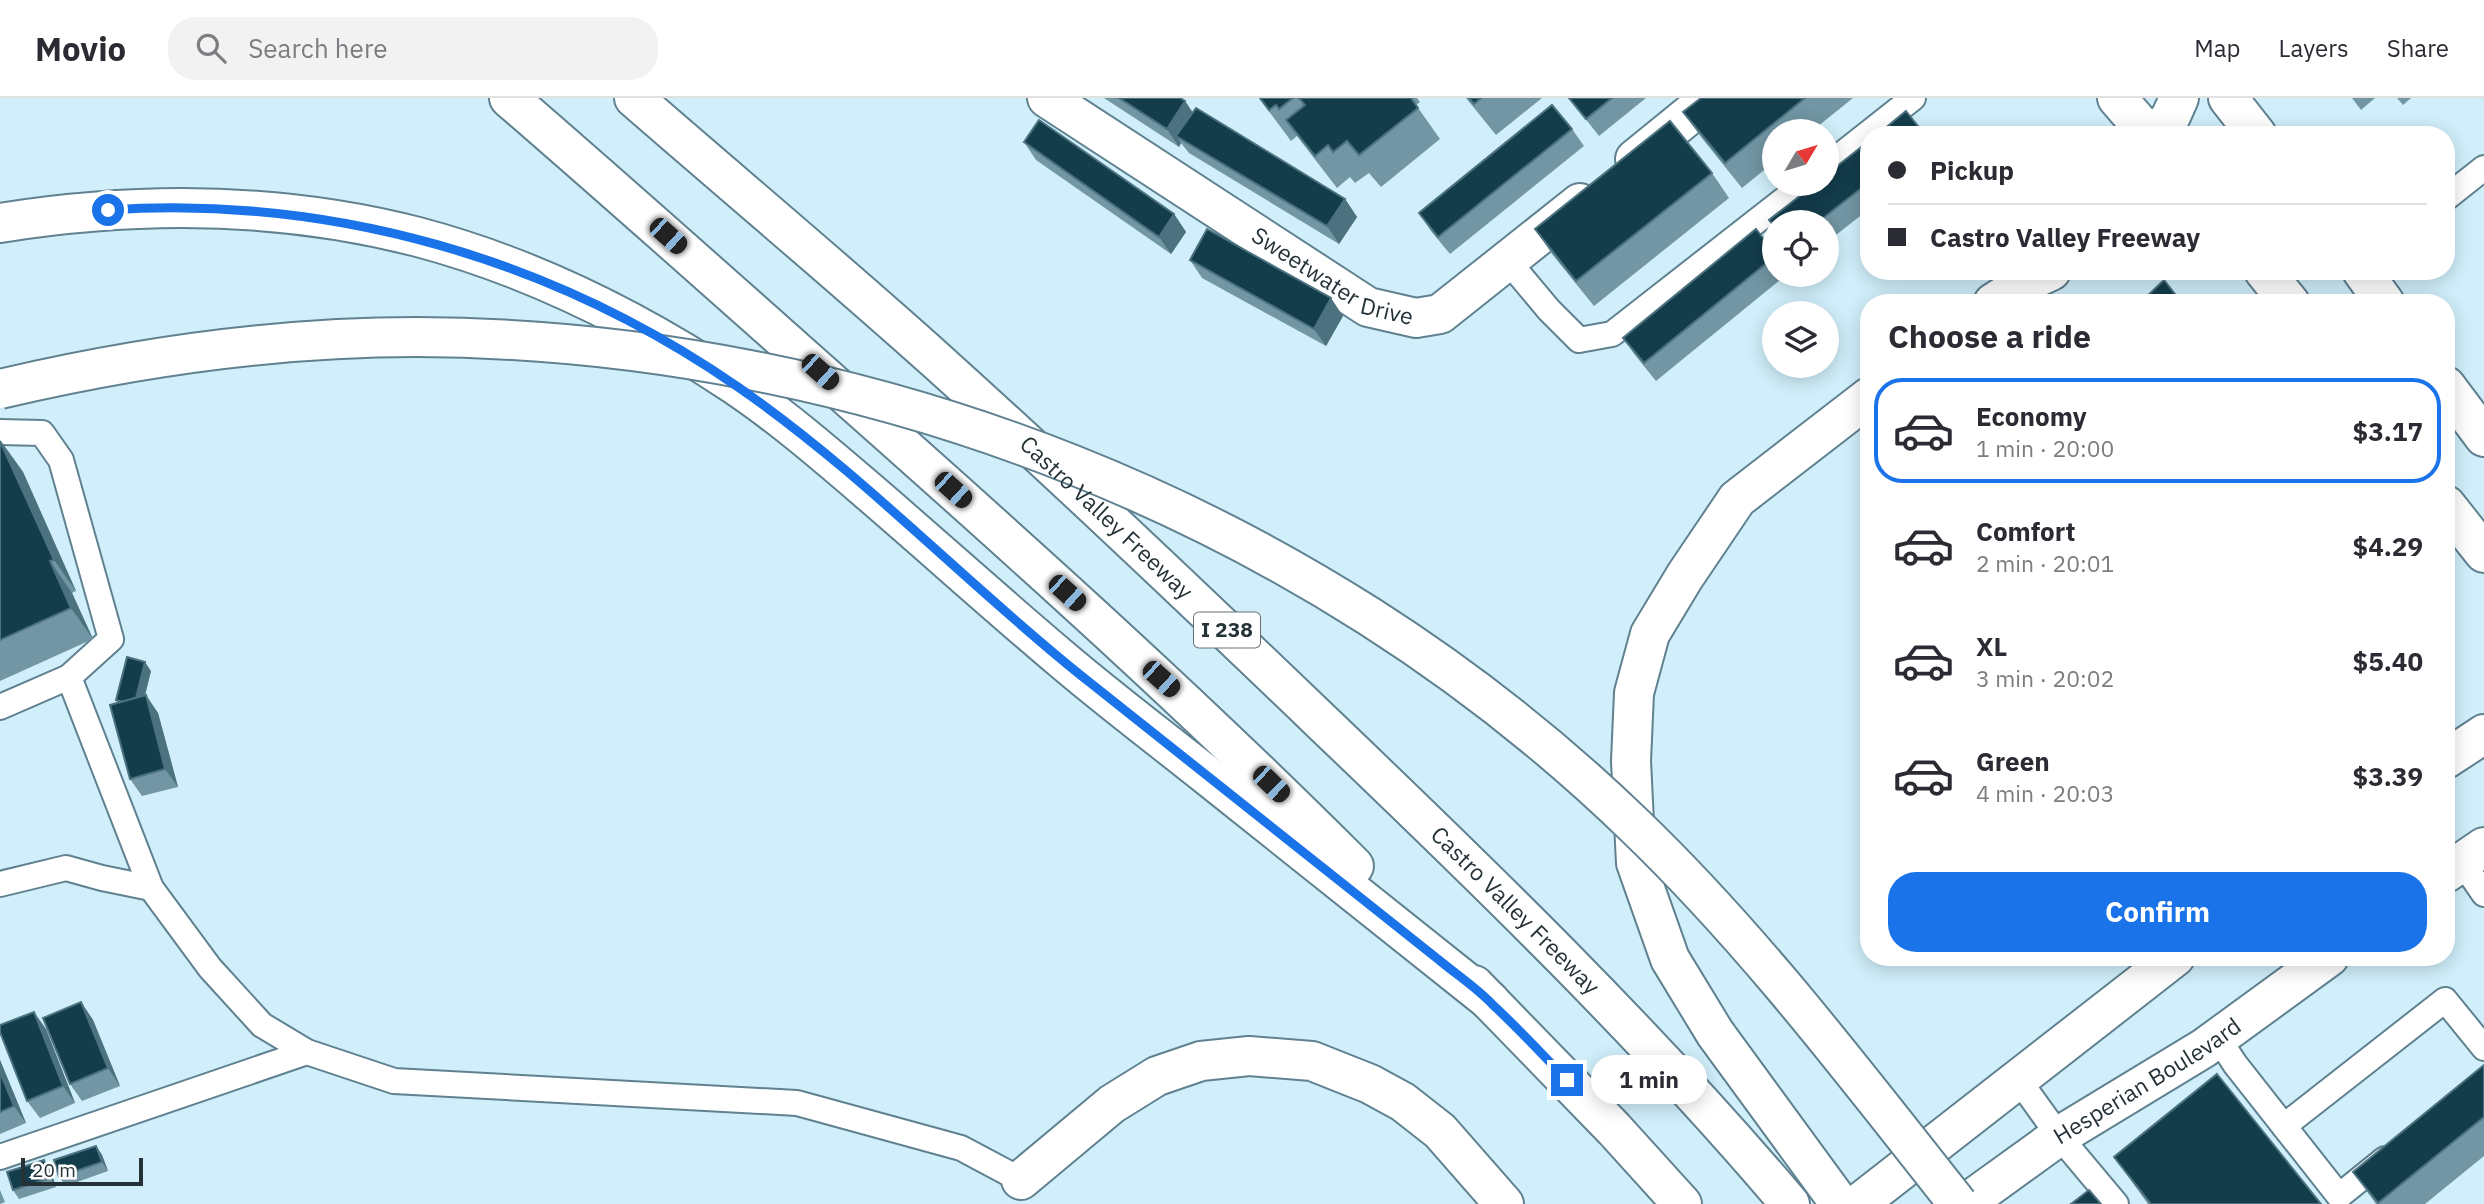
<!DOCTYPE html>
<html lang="en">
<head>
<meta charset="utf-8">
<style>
	body { margin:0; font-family:"IBM Plex Sans",sans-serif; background:#f2f2f3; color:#2b2b33; height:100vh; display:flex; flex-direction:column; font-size:26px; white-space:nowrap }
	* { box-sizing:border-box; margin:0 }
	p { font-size:23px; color:#7c7c81 }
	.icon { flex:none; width:38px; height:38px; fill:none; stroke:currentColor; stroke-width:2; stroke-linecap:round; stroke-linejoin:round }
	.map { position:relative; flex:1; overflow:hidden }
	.drawer { position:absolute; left:1860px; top:196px; width:595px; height:672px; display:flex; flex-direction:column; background:#fff; border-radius:28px; box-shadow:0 4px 18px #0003 }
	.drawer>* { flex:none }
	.guide { position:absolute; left:1860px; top:28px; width:595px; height:154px; border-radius:28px; box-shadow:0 4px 18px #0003; display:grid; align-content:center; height:154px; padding:0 28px; background:#fff }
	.needle { width:46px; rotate:52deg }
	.buttons { position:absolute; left:1762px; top:21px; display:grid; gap:14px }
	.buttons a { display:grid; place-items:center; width:77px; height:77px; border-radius:50%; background:#fff; box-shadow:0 4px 18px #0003; font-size:35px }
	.scale { position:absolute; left:21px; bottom:18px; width:122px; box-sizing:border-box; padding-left:7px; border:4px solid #243238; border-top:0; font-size:19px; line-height:24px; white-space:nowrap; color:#243238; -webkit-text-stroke:5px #fff; paint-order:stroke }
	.end { position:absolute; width:32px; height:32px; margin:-16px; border:9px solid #1a73e8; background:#fff; box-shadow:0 0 0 4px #fff }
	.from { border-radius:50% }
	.bubble { position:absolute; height:49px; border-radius:24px; background:#fff; box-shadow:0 4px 18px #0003; font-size:23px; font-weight:700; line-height:49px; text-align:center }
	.car { position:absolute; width:21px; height:42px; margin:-21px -10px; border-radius:9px; box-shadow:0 0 5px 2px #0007; background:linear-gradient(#222 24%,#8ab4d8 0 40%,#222 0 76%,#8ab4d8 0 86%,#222 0) }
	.guide b { display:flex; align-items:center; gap:24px; height:66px; font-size:26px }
	.guide b+b { border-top:2px solid #e1e1e2 }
	.guide i { width:18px; height:18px; background:#2b2b33 }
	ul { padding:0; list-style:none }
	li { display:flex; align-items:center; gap:21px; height:105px; margin:0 14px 10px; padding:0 14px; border:4px solid transparent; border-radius:28px }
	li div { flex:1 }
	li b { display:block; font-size:26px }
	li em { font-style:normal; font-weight:700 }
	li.active { border-color:#1a73e8 }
	li>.icon { width:63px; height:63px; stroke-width:1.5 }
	h2 { padding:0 28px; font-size:32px; line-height:84px }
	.primary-button { display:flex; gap:14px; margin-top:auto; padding:14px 28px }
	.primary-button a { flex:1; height:80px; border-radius:28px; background:#1a73e8; color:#fff; font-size:28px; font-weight:700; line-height:80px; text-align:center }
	header { display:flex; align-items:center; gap:42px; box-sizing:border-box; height:98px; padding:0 35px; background:#fff; border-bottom:2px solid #e1e1e2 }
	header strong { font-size:33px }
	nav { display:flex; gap:38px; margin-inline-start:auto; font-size:24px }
	.search { width:490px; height:63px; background:#f2f2f3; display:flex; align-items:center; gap:18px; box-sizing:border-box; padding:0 24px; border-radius:28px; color:#7c7c81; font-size:26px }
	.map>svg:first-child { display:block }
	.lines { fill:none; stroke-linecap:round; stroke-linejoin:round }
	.lane-casing { stroke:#5f8190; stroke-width:28 }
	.street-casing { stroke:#5f8190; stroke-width:42 }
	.secondary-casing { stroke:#5f8190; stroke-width:42 }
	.primary-casing { stroke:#5f8190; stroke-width:42 }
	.highway-casing { stroke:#5f8190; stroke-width:42 }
	.lane { stroke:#fff; stroke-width:24 }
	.street { stroke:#fff; stroke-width:38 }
	.secondary { stroke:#fff; stroke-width:38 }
	.primary { stroke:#fff; stroke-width:38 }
	.highway { stroke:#fff; stroke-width:38 }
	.highway-bridge-casing { stroke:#5f8190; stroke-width:42; stroke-linecap:butt }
	.highway-bridge { stroke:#fff; stroke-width:38 }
	.wall { fill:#7296a4 }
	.shaded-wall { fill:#4c7280 }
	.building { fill:#143d4c; stroke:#4c7280; stroke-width:2 }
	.route { stroke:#1a73e8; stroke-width:9 }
	.labels { text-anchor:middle; stroke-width:7; stroke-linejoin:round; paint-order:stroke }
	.shield { fill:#fff; stroke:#667074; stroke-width:2 }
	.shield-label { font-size:21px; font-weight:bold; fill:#243238 }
	.street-label { font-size:23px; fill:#243238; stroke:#fff }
</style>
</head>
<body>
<header>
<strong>Movio</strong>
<div class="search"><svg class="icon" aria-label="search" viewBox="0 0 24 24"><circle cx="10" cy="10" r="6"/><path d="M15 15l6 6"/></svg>Search here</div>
<nav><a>Map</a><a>Layers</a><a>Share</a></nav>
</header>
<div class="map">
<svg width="2484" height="1106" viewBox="0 0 2484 1106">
	<rect width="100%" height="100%" fill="#d0effb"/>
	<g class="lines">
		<defs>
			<g id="lane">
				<path d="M1827 68 1913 0"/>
				<path d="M2446 100 2484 70"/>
				<path d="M1508 163 1549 212 1579 242 1612 236 1804 86"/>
				<path d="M0 334 42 335 61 362 111 541 69 579"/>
				<path d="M0 609 69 579 151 790 210 870 262 927 307 954 394 983 797 1005 961 1050 1021 1082"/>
				<path d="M2462 764 2484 796"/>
				<path d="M0 786 66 770 102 780 151 790"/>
				<path d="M2218 940 2235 966 2339 1098 2385 1061"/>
				<path d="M2018 981 2059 1038 2116 1106"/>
				<path d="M2284 1028 2445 902 2484 950"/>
				<path d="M0 1059 307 954"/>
			</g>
			<g id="street">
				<path id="s1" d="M1047 0 1368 209 1416 220 1440 216 1580 105"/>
				<path d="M1635 61 1710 0"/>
			</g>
			<g id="secondary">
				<path d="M2117 0 2149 37"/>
				<path d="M2228 0 2257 37"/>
				<path d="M2264 173 2290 205"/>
				<path d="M2362 173 2385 205"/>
				<path d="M2446 288 2484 339"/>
				<path d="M2446 407 2484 455"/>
			</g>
			<g id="primary">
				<path d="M2446 661 2484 636"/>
				<path d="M2446 775 2484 749"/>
				<path d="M1858 1106 2175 859"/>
				<path id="s2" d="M1965 1106 2059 1038 2204 950 2329 859"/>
			</g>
			<g id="highway">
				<path d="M509 0C626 101 742 205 858 308 1026 457 1194 608 1354 768"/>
				<path id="s3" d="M634 0C735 88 838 174 938 264 1069 382 1197 504 1325 627 1486 781 1646 936 1790 1106"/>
				<path d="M2157 37 2171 18 2179 0"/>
				<path d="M0 125C139 103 282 104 418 139 531 169 639 223 735 287 781 318 824 355 866 391 930 446 993 503 1058 558 1107 600 1159 639 1209 679 1303 754 1397 829 1490 903"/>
				<path d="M1993 205 2021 187 2051 173"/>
				<path d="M1474 887 1614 1031 1682 1106"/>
				<path d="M1021 1082 1112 1006 1157 978 1201 963 1249 958 1312 963 1370 986 1403 1004 1440 1033 1504 1106"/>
				<path d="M1840 1106 1715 935 1670 861 1636 765 1631 663 1634 595 1650 536 1685 478 1737 401 1869 299"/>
			</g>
		</defs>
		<!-- lane casing -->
		<use href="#lane" class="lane-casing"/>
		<!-- street casing -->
		<use href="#street" class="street-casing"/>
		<!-- secondary casing -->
		<use href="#secondary" class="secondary-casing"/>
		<!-- primary casing -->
		<use href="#primary" class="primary-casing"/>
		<!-- highway casing -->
		<use href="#highway" class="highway-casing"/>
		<!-- lane -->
		<use href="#lane" class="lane"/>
		<!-- street -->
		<use href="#street" class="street"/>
		<!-- secondary -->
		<use href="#secondary" class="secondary"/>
		<!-- primary -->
		<use href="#primary" class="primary"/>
		<!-- highway -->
		<use href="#highway" class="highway"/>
		<defs>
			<path id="highway-bridge" d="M0 291C136 259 277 239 417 239 864 241 1310 414 1633 726 1753 841 1855 976 1958 1106"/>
		</defs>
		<!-- highway-bridge casing -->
		<use href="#highway-bridge" class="highway-bridge-casing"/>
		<!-- highway-bridge -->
		<use href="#highway-bridge" class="highway-bridge"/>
	</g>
	<!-- wall -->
	<g class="wall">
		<path d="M1104 0H1180L1185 3 1193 15 1345 101 1357 119 1339 146 1189 55 1181 45 1179 49Z"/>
		<path d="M1259 0H1417L1420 4 1416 7 1440 41 1381 89 1369 75 1355 85 1350 79 1337 90 1297 38 1291 43Z"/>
		<path d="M1466 0H1542L1496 37Z"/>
		<path d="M1569 0H1646L1599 38Z"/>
		<path d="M1701 0H1853L1812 33H1774V64L1742 90 1701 39 1683 14Z"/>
		<path d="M2352 0H2375L2361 12Z"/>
		<path d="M2397 0H2411L2403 7Z"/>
		<path d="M1572 31 1584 48 1450 156 1431 133 1419 115Z"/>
		<path d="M1869 43V111L1827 144V124H1774Z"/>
		<path d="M1024 44 1174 116 1186 134 1171 156 1036 62Z"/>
		<path d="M1712 75 1729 100 1594 208 1552 156 1535 131Z"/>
		<path d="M1774 154V177H1786L1656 283 1635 257 1623 240Z"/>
		<path d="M1190 162 1343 218 1326 248 1202 180Z"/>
		<path d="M0 343 23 374 76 493 72 495 93 541 0 583Z"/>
		<path d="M151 573 145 598 158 615 178 689 142 698 130 681 118 605 116 602Z"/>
		<path d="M81 904 93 922 120 988 82 1003 70 986Z"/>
		<path d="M46 931 75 1005 40 1020 27 1003Z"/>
		<path d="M0 962 26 1025 0 1036Z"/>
		<path d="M2484 967V1058L2425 1106H2376L2353 1074Z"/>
		<path d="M96 1048 102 1057 108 1073 66 1088 59 1079Z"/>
		<path d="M2114 1059 2321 1106H2148Z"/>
		<path d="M44 1062 50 1071 56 1089 19 1101 13 1092Z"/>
		<path d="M0 1092 5 1104 0 1106Z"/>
	</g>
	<!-- shaded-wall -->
	<g class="shaded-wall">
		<path d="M1185 3 1197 21 1176 38 1181 45 1179 49 1167 31Z"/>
		<path d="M1345 101 1357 119 1339 146 1327 128Z"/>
		<path d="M1174 116 1186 134 1171 156 1159 139Z"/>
		<path d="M1331 200 1343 218 1326 248 1314 231Z"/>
		<path d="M1 343 23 374 76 493 54 462Z"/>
		<path d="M50 463 72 495 93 541 71 510Z"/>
		<path d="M145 564 151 573 140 616 134 607Z"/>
		<path d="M146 597 158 615 178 689 165 671Z"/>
		<path d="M81 904 93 922 120 988 108 970Z"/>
		<path d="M34 914 46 931 75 1005 63 988Z"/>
		<path d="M0 962 26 1025 14 1008 0 974Z"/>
		<path d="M96 1048 102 1057 108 1073 102 1064Z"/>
		<path d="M44 1062 50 1071 56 1089 50 1080Z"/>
	</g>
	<!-- building -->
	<g class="building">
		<path d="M1119 0H1180L1185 3 1167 31Z"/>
		<path d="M1260 0H1293L1279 11 1276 7 1269 12Z"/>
		<path d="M1299 0H1411L1418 10 1359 57 1347 43 1333 54 1328 47 1315 58 1286 22 1305 7Z"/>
		<path d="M1469 0H1481L1474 6Z"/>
		<path d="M1569 0H1612L1586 21Z"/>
		<path d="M1701 0H1805L1725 65 1683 14Z"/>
		<path d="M1552 7 1572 31 1438 139 1419 115Z"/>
		<path d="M1196 10 1345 101 1327 128 1176 38Z"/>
		<path d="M1906 13 1925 37H1877Z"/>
		<path d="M1039 22 1174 116 1159 139 1024 44Z"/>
		<path d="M1670 23 1712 75 1576 183 1535 131Z"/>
		<path d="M1869 43V84L1818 124H1774V128L1769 122 1815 86H1827V76Z"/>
		<path d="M1207 131 1331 200 1314 231 1190 162Z"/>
		<path d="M1756 131 1774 154V159L1644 265 1623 240Z"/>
		<path d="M2164 182 2182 205H2140Z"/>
		<path d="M0 343 54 462 50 463 71 510 0 542Z"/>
		<path d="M127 559 145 564 136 600 122 604 116 602Z"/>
		<path d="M146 597 165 671 130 681 110 607Z"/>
		<path d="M81 904 108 970 70 986 43 920Z"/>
		<path d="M34 914 63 988 27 1003 0 934V927Z"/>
		<path d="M2484 967V1019L2378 1105 2353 1074Z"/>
		<path d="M0 974 14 1008 0 1014Z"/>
		<path d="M2217 976 2321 1106H2151L2114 1059Z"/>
		<path d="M96 1048 102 1064 59 1079 54 1062Z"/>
		<path d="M44 1062 50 1080 13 1092 7 1074Z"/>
		<path d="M2089 1092 2101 1106H2071Z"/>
	</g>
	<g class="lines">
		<!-- route -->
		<path class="route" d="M108 112C333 97 553 161 738 289 864 376 969 489 1088 583 1178 654 1267 725 1356 796 1384 818 1411 840 1439 862 1457 877 1477 890 1493 907 1519 931 1543 957 1567 982"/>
	</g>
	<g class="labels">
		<!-- shield labels -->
		<rect class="shield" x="1194" y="514.5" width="66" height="35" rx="5"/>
		<g class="shield-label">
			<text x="1227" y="539">I 238</text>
		</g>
		<!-- street labels -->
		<g class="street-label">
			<text dy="8" stroke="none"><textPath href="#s1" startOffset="338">Sweetwater Drive</textPath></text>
			<text dy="8" stroke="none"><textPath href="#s3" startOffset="632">Castro Valley Freeway</textPath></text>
			<text dy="8" stroke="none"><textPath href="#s3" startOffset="1199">Castro Valley Freeway</textPath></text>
			<text dy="8" stroke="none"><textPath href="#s2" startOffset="220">Hesperian Boulevard</textPath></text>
		</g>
	</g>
</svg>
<div class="buttons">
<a><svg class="needle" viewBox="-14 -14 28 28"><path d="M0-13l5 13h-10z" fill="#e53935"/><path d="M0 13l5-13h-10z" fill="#7c7c81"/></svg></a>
<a><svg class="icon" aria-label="locate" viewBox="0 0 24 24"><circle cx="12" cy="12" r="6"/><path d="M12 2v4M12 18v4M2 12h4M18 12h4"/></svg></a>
<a><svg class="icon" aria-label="layers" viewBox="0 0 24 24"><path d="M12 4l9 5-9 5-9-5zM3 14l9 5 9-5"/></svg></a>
</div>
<div class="scale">20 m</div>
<i class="end from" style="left:108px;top:112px"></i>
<i class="end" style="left:1567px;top:982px"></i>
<div class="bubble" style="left:1591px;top:957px;width:116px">1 min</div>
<i class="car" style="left:668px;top:138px;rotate:132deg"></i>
<i class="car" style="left:820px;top:274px;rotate:132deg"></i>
<i class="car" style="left:953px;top:392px;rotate:132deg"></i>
<i class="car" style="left:1067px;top:495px;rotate:132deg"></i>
<i class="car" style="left:1161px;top:581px;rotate:132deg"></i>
<i class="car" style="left:1271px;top:686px;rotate:134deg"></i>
<div class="guide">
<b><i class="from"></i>Pickup</b>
<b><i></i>Castro Valley Freeway</b>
</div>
<section class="drawer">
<h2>Choose a ride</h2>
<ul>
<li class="active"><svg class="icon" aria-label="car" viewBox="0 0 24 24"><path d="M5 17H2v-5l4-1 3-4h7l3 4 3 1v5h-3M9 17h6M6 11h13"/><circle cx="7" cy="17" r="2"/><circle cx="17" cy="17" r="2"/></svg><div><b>Economy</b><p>1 min · 20:00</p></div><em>$3.17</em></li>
<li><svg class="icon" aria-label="car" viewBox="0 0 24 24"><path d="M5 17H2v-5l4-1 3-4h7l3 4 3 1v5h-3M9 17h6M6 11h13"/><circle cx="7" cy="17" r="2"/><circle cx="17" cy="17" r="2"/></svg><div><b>Comfort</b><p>2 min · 20:01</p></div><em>$4.29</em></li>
<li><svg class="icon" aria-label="car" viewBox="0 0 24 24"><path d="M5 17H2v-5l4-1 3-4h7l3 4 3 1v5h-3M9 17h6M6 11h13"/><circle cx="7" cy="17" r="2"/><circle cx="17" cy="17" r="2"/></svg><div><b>XL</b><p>3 min · 20:02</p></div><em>$5.40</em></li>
<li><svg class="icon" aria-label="car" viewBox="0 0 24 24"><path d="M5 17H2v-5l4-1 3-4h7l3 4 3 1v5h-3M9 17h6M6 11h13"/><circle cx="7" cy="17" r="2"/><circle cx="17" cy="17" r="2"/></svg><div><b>Green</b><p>4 min · 20:03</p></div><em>$3.39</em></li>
</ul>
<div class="primary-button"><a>Confirm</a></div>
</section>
</div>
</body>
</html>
